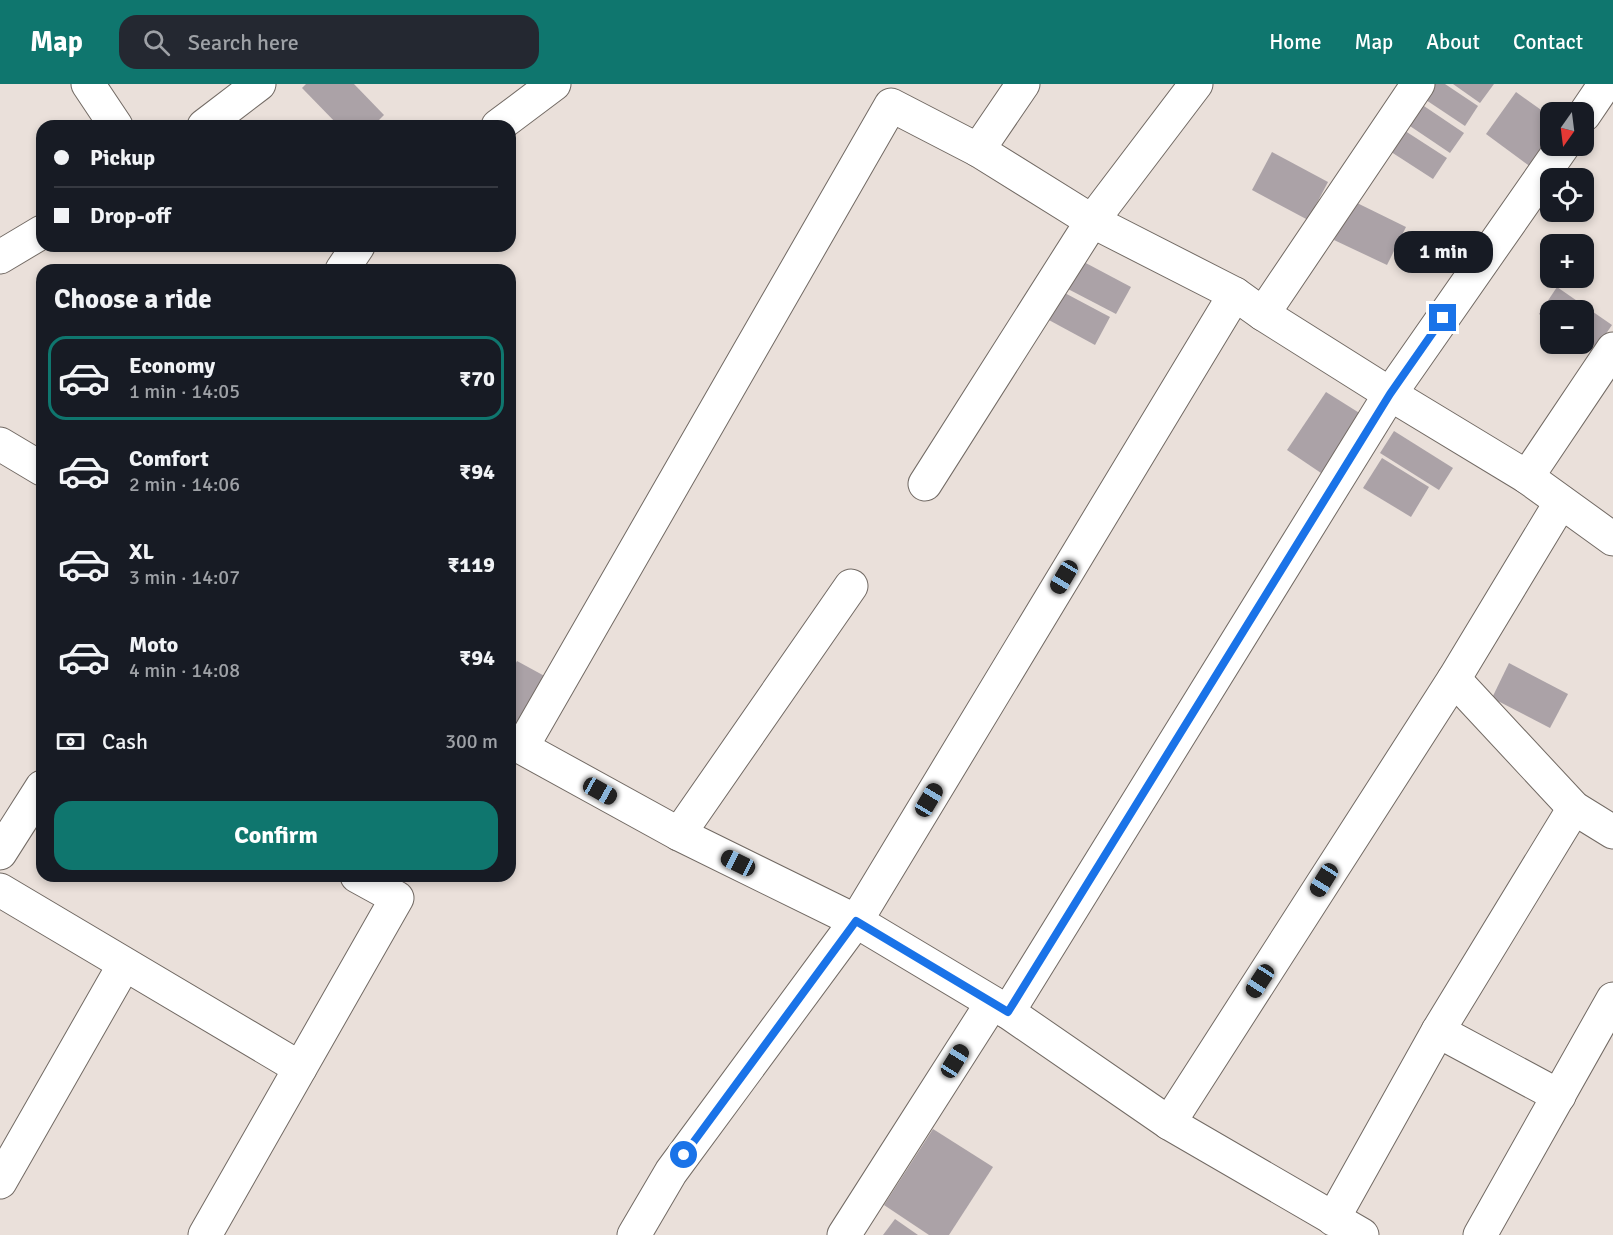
<!DOCTYPE html>
<html lang="en">
<head>
<meta charset="utf-8">
<style>
	body { margin:0; font-family:Signika,sans-serif; background:#242831; color:#f1f3f6; height:100vh; display:flex; flex-direction:column; font-size:22px; white-space:nowrap }
	* { box-sizing:border-box; margin:0 }
	p { font-size:20px; color:#9ea1a6 }
	.icon { flex:none; width:33px; height:33px; fill:none; stroke:currentColor; stroke-width:2; stroke-linecap:round; stroke-linejoin:round }
	.map { position:relative; flex:1; overflow:hidden }
	.sheet { position:absolute; left:36px; top:180px; width:480px; height:618px; display:flex; flex-direction:column; background:#171b24; border-radius:18px; box-shadow:0 3px 9px #0003 }
	.sheet>* { flex:none }
	.guide { position:absolute; left:36px; top:36px; width:480px; height:132px; border-radius:18px; box-shadow:0 3px 9px #0003; display:grid; align-content:center; height:132px; padding:0 18px; background:#171b24 }
	.needle { width:39px; rotate:194deg }
	.fabs { position:absolute; left:1540px; top:18px; display:grid; gap:12px }
	.fabs a { display:grid; place-items:center; width:54px; height:54px; border-radius:12px; background:#171b24; box-shadow:0 3px 9px #0003; font-size:30px }
	.end { position:absolute; width:27px; height:27px; margin:-14px; border:8px solid #1a73e8; background:#fff; box-shadow:0 0 0 3px #fff }
	.from { border-radius:50% }
	.bubble { position:absolute; height:42px; border-radius:18px; background:#171b24; box-shadow:0 3px 9px #0003; font-size:20px; font-weight:700; line-height:42px; text-align:center }
	.car { position:absolute; width:18px; height:36px; margin:-18px -9px; border-radius:8px; box-shadow:0 0 4px 2px #0007; background:linear-gradient(#222 24%,#8ab4d8 0 40%,#222 0 76%,#8ab4d8 0 86%,#222 0) }
	.guide b { display:flex; align-items:center; gap:21px; height:57px; font-size:22px }
	.guide b+b { border-top:2px solid #363941 }
	.guide i { width:15px; height:15px; background:#f1f3f6 }
	ul { padding:0; list-style:none }
	li { display:flex; align-items:center; gap:18px; height:84px; margin:0 12px 9px; padding:0 6px; border:3px solid transparent; border-radius:18px }
	li div { flex:1 }
	li b { display:block; font-size:22px }
	li em { font-style:normal; font-weight:700 }
	li.current { border-color:#0f766e }
	li>.icon { width:54px; height:54px; stroke-width:1.5 }
	h2 { padding:0 18px; font-size:27px; line-height:72px }
	.pay { display:flex; align-items:center; gap:15px; height:66px; padding:0 18px; font-size:22px }
	.pay p { margin-inline-start:auto }
	.primary-button { display:flex; gap:12px; margin-top:auto; padding:12px 18px }
	.primary-button a { flex:1; height:69px; border-radius:18px; background:#0f766e; color:#fff; font-size:24px; font-weight:700; line-height:69px; text-align:center }
	header { display:flex; align-items:center; gap:36px; box-sizing:border-box; height:84px; padding:0 30px; background:#0f766e; color:#fff }
	header strong { font-size:28px }
	nav { display:flex; gap:33px; margin-inline-start:auto; font-size:21px }
	.search { width:420px; height:54px; background:#242831; display:flex; align-items:center; gap:15px; box-sizing:border-box; padding:0 21px; border-radius:18px; color:#9ea1a6; font-size:22px }
	.map>svg:first-child { display:block }
	.building { fill:#aba2a7 }
	.lines { fill:none; stroke-linecap:round; stroke-linejoin:round }
	.minor-casing { stroke:#726a64; stroke-width:35 }
	.minor { stroke:#fff; stroke-width:33 }
	.route { stroke:#1a73e8; stroke-width:8 }
</style>
</head>
<body>
<header>
<strong>Map</strong>
<div class="search"><svg class="icon" aria-label="search" viewBox="0 0 24 24"><circle cx="10" cy="10" r="6"/><path d="M15 15l6 6"/></svg>Search here</div>
<nav><a>Home</a><a>Map</a><a>About</a><a>Contact</a></nav>
</header>
<div class="map">
<svg width="1613" height="1151" viewBox="0 0 1613 1151">
	<rect width="100%" height="100%" fill="#eae0da"/>
	<!-- building -->
	<g class="building">
		<path d="M306 0H354L384 31 373 42H339L302 4Z"/>
		<path d="M1428 0H1445L1478 22 1465 42 1420 12Z"/>
		<path d="M1453 0H1494L1480 19Z"/>
		<path d="M1516 8 1551 33V62L1535 86 1486 50Z"/>
		<path d="M1418 18 1464 49 1450 69 1404 38Z"/>
		<path d="M1399 43 1447 74 1433 95 1385 64Z"/>
		<path d="M1272 68 1328 98 1308 136 1252 106Z"/>
		<path d="M1353 117 1406 143 1387 181 1334 156Z"/>
		<path d="M1082 177 1131 203 1116 230 1068 205Z"/>
		<path d="M1557 203 1612 241 1594 267 1584 260V226H1551V238L1539 230Z"/>
		<path d="M1061 207 1110 233 1095 261 1047 235Z"/>
		<path d="M1326 308 1361 330 1321 389 1287 366Z"/>
		<path d="M1394 347 1453 384 1439 406 1380 369Z"/>
		<path d="M1382 374 1429 403 1411 433 1363 404Z"/>
		<path d="M517 577 550 595 520 652 510 646V590Z"/>
		<path d="M1509 579 1568 610 1550 644 1492 614Z"/>
		<path d="M933 1045 993 1083 949 1151H929L884 1121Z"/>
		<path d="M895 1135 918 1151H883Z"/>
	</g>
	<g class="lines">
		<defs>
			<g id="minor">
				<path d="M88 0 116 42"/>
				<path d="M1584 31 1605 0"/>
				<path d="M204 42 259 0"/>
				<path d="M498 42 554 0"/>
				<path d="M978 66 1023 0"/>
				<path d="M0 173 42 148"/>
				<path d="M342 186 358 162"/>
				<path d="M1263 230 1418 0"/>
				<path d="M0 360 42 385"/>
				<path d="M1527 393 1613 265"/>
				<path d="M925 400 1092 137 1196 0"/>
				<path d="M1454 595 1574 724 1613 748"/>
				<path d="M510 657 679 750 856 837 1008 928 1169 1039 1362 1151"/>
				<path d="M522 663 891 21 978 66 1092 137 1235 210 1263 230 1390 310 1527 393 1613 455"/>
				<path d="M679 750 851 502"/>
				<path d="M0 769 42 703"/>
				<path d="M0 806 300 984"/>
				<path d="M1008 928 1390 310 1563 62"/>
				<path d="M1438 947 1559 1012"/>
				<path d="M1169 1039 1454 595 1561 418"/>
				<path d="M0 1098 124 881"/>
				<path d="M1333 1135 1438 947 1574 724"/>
				<path d="M205 1151 397 814 357 792"/>
				<path d="M634 1151 671 1088 856 837 1235 210"/>
				<path d="M844 1151 992 919"/>
				<path d="M1480 1151 1613 915"/>
			</g>
		</defs>
		<!-- minor casing -->
		<use href="#minor" class="minor-casing"/>
		<!-- minor -->
		<use href="#minor" class="minor"/>
	</g>
	<g class="lines">
		<!-- route -->
		<path class="route" d="M684 1071 856 837 1008 928 1390 310 1443 234"/>
	</g>
</svg>
<div class="fabs">
<a><svg class="needle" viewBox="-14 -14 28 28"><path d="M0-13l5 13h-10z" fill="#e53935"/><path d="M0 13l5-13h-10z" fill="#9ea1a6"/></svg></a>
<a><svg class="icon" aria-label="locate" viewBox="0 0 24 24"><circle cx="12" cy="12" r="6"/><path d="M12 2v4M12 18v4M2 12h4M18 12h4"/></svg></a>
<a>+</a>
<a>−</a>
</div>
<i class="end from" style="left:684px;top:1071px"></i>
<i class="end" style="left:1443px;top:234px"></i>
<div class="bubble" style="left:1394px;top:147px;width:99px">1 min</div>
<i class="car" style="left:1064px;top:493px;rotate:211deg"></i>
<i class="car" style="left:600px;top:707px;rotate:119deg"></i>
<i class="car" style="left:929px;top:716px;rotate:31deg"></i>
<i class="car" style="left:738px;top:779px;rotate:296deg"></i>
<i class="car" style="left:1324px;top:796px;rotate:212deg"></i>
<i class="car" style="left:1260px;top:897px;rotate:213deg"></i>
<i class="car" style="left:955px;top:977px;rotate:32deg"></i>
<div class="guide">
<b><i class="from"></i>Pickup</b>
<b><i></i>Drop-off</b>
</div>
<section class="sheet">
<h2>Choose a ride</h2>
<ul>
<li class="current"><svg class="icon" aria-label="car" viewBox="0 0 24 24"><path d="M5 17H2v-5l4-1 3-4h7l3 4 3 1v5h-3M9 17h6M6 11h13"/><circle cx="7" cy="17" r="2"/><circle cx="17" cy="17" r="2"/></svg><div><b>Economy</b><p>1 min · 14:05</p></div><em>₹70</em></li>
<li><svg class="icon" aria-label="car" viewBox="0 0 24 24"><path d="M5 17H2v-5l4-1 3-4h7l3 4 3 1v5h-3M9 17h6M6 11h13"/><circle cx="7" cy="17" r="2"/><circle cx="17" cy="17" r="2"/></svg><div><b>Comfort</b><p>2 min · 14:06</p></div><em>₹94</em></li>
<li><svg class="icon" aria-label="car" viewBox="0 0 24 24"><path d="M5 17H2v-5l4-1 3-4h7l3 4 3 1v5h-3M9 17h6M6 11h13"/><circle cx="7" cy="17" r="2"/><circle cx="17" cy="17" r="2"/></svg><div><b>XL</b><p>3 min · 14:07</p></div><em>₹119</em></li>
<li><svg class="icon" aria-label="car" viewBox="0 0 24 24"><path d="M5 17H2v-5l4-1 3-4h7l3 4 3 1v5h-3M9 17h6M6 11h13"/><circle cx="7" cy="17" r="2"/><circle cx="17" cy="17" r="2"/></svg><div><b>Moto</b><p>4 min · 14:08</p></div><em>₹94</em></li>
</ul>
<div class="pay"><svg class="icon" aria-label="cash" viewBox="0 0 24 24"><path d="M3 7h18v10H3z"/><circle cx="12" cy="12" r="2"/></svg>Cash<p>300 m</p></div>
<div class="primary-button"><a>Confirm</a></div>
</section>
</div>
</body>
</html>
